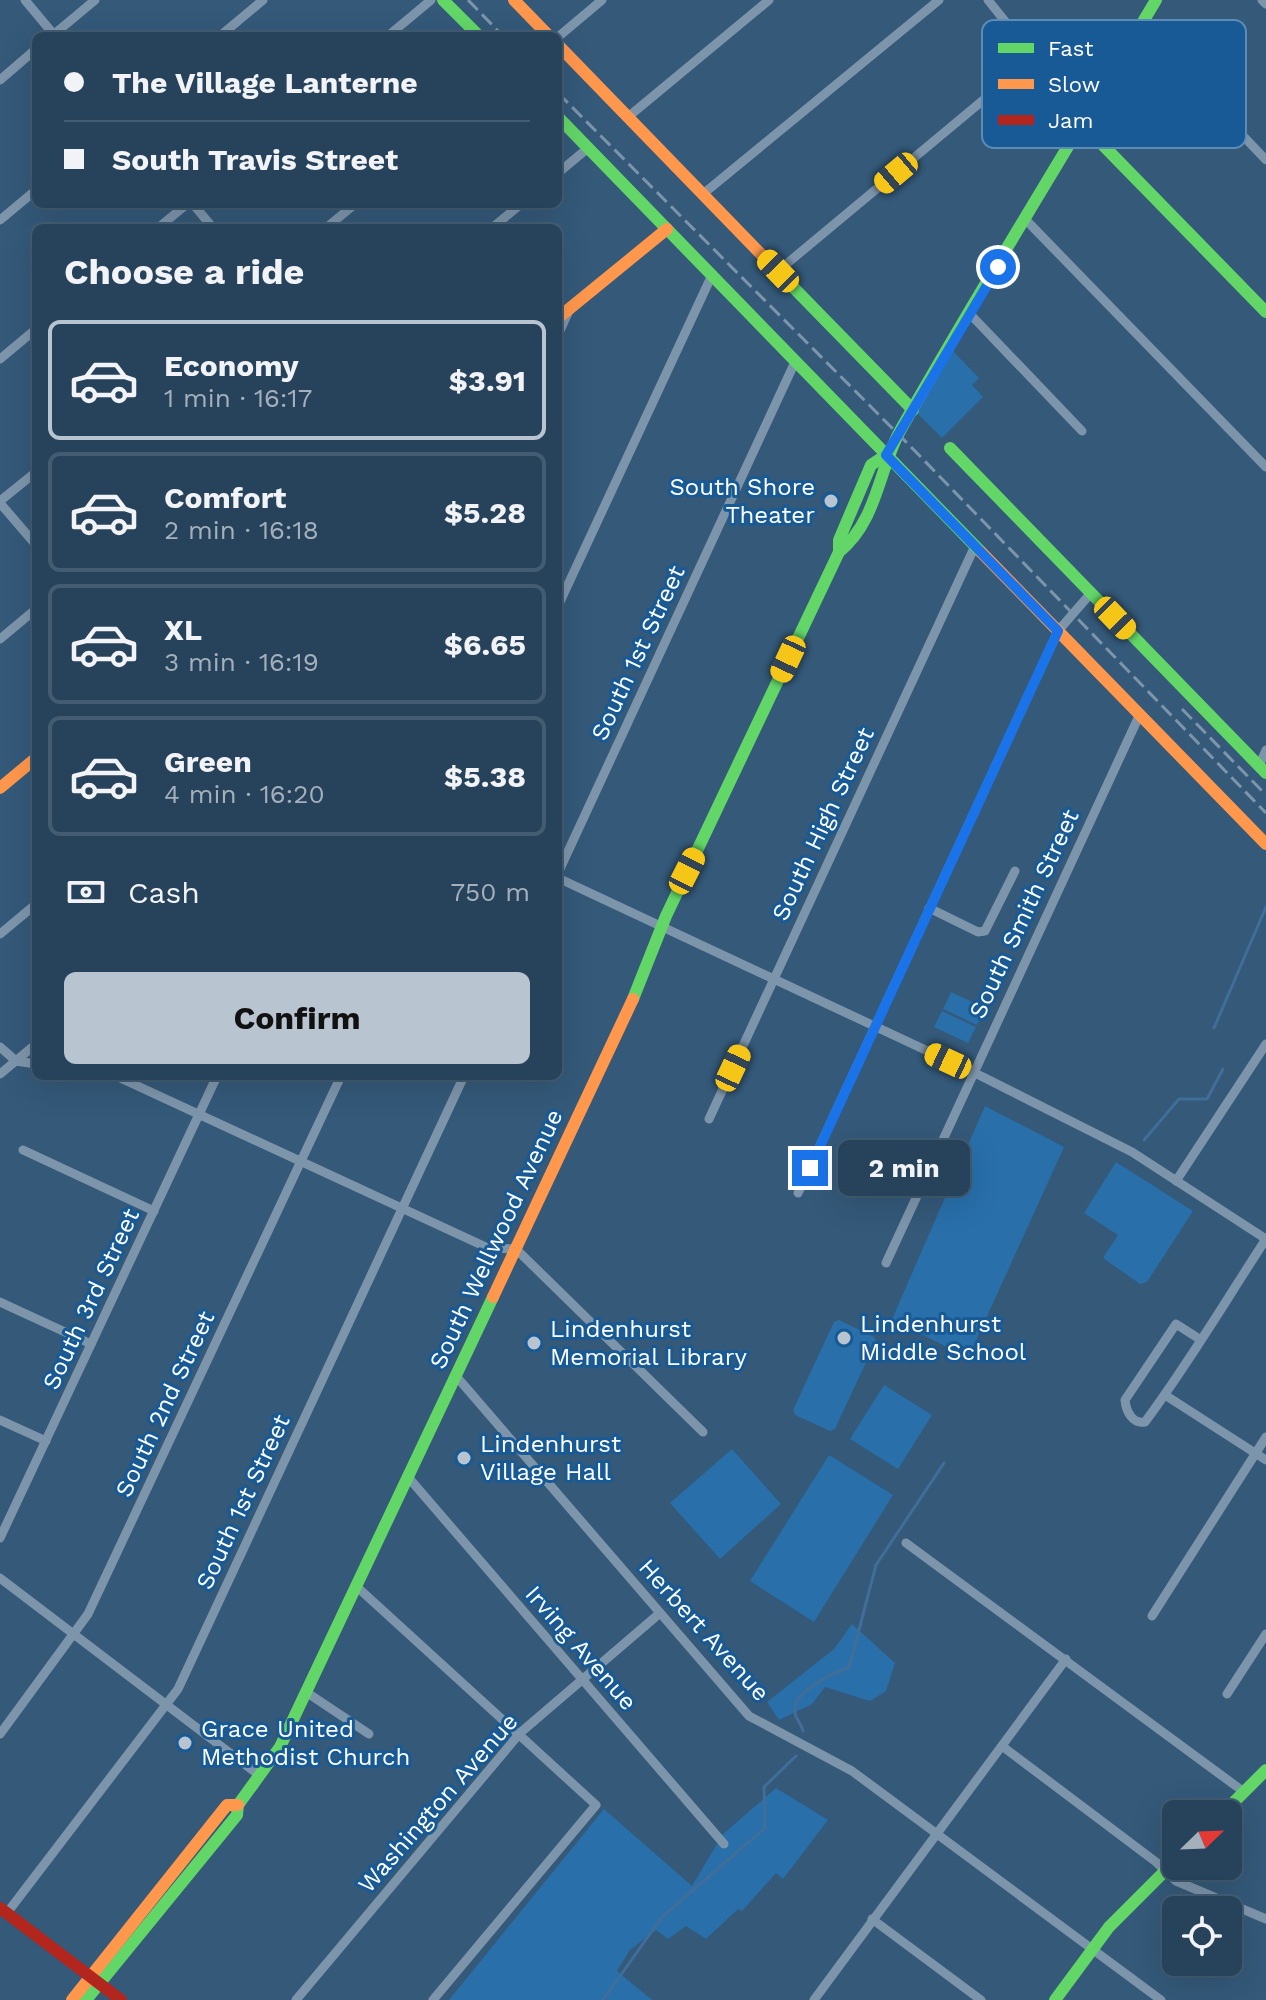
<!DOCTYPE html>
<html lang="en">
<head>
<meta charset="utf-8">
<style>
	body { margin:0; font-family:"Work Sans",sans-serif; background:#2f4a61; color:#f1f3f6; height:100vh; display:flex; flex-direction:column; font-size:30px; white-space:nowrap }
	* { box-sizing:border-box; margin:0 }
	p { font-size:26px; color:#a4b0bb }
	.icon { flex:none; width:44px; height:44px; fill:none; stroke:currentColor; stroke-width:2; stroke-linecap:round; stroke-linejoin:round }
	.map { position:relative; flex:1; overflow:hidden }
	.panel { position:absolute; left:32px; top:224px; width:530px; height:856px; display:flex; flex-direction:column; background:#27435b; border-radius:12px; box-shadow:0 8px 32px #0002,0 0 0 2px #435c71 }
	.panel>* { flex:none }
	.banner { position:absolute; left:32px; top:32px; width:530px; height:176px; border-radius:12px; box-shadow:0 8px 32px #0002,0 0 0 2px #435c71; display:grid; align-content:center; height:176px; padding:0 32px; background:#27435b }
	.needle { width:52px; rotate:67deg }
	.tools { position:absolute; left:1162px; top:1800px; display:grid; gap:16px }
	.tools a { display:grid; place-items:center; width:80px; height:80px; border-radius:12px; background:#27435b; box-shadow:0 8px 32px #0002,0 0 0 2px #435c71; font-size:40px }
	.end { position:absolute; width:36px; height:36px; margin:-18px; border:10px solid #1a73e8; background:#fff; box-shadow:0 0 0 4px #fff }
	.from { border-radius:50% }
	.bubble { position:absolute; height:56px; border-radius:12px; background:#27435b; box-shadow:0 8px 32px #0002,0 0 0 2px #435c71; font-size:26px; font-weight:700; line-height:56px; text-align:center }
	.car { position:absolute; width:24px; height:48px; margin:-24px -12px; border-radius:10px; box-shadow:0 0 6px 2px #0007; background:linear-gradient(#f5c518 24%,#345 0 40%,#f5c518 0 76%,#345 0 86%,#f5c518 0) }
	.banner b { display:flex; align-items:center; gap:28px; height:76px; font-size:30px }
	.banner b+b { border-top:2px solid #435c71 }
	.banner i { width:20px; height:20px; background:#f1f3f6 }
	ul { padding:0; list-style:none }
	li { display:flex; align-items:center; gap:24px; height:120px; margin:0 16px 12px; padding:0 16px; border:4px solid #435c71; border-radius:12px }
	li div { flex:1 }
	li b { display:block; font-size:30px }
	li em { font-style:normal; font-weight:700 }
	li.current { border-color:#b8c5d0 }
	li>.icon { width:72px; height:72px; stroke-width:1.5 }
	h2 { padding:0 32px; font-size:36px; line-height:96px }
	.pay { display:flex; align-items:center; gap:20px; height:88px; padding:0 32px; font-size:30px }
	.pay p { margin-inline-start:auto }
	.cta { display:flex; gap:16px; margin-top:auto; padding:16px 32px }
	.cta a { flex:1; height:92px; border-radius:12px; background:#b8c5d0; color:#111; font-size:32px; font-weight:700; line-height:92px; text-align:center }
	.map>svg:first-child { display:block }
	.green { fill:#296faa }
	.lines { fill:none; stroke-linecap:round; stroke-linejoin:round }
	.stream { stroke:#406e98; stroke-width:3 }
	.street { stroke:#7d95ab; stroke-width:9 }
	.fast { stroke:#63d668; stroke-width:12 }
	.slow { stroke:#ff974d; stroke-width:12 }
	.jam { stroke:#b3261e; stroke-width:12 }
	.rail { stroke:#7d95ab; stroke-width:3; stroke-dasharray:14 6; stroke-linecap:butt }
	.route { stroke:#1a73e8; stroke-width:10 }
	.poi-dot { fill:#b8c5d0; stroke:#175a96; stroke-width:3 }
	.labels { text-anchor:middle; stroke-width:6; stroke-linejoin:round; paint-order:stroke }
	.poi-label { font-size:24px; fill:#fff; stroke:#175a96; text-anchor:start }
	.street-label { font-size:24px; fill:#fff; stroke:#175a96 }
	.key { fill:#175a96; stroke:#5d8cb6; stroke-width:2 }
	.key-label { font-size:22px; fill:#fff }
</style>
</head>
<body>
<div class="map">
<svg width="1266" height="2000" viewBox="0 0 1266 2000">
	<rect width="100%" height="100%" fill="#345979"/>
	<!-- green -->
	<g class="green">
		<path d="M951 349 979 378 972 385 983 397 942 438 914 410Z"/>
		<path d="M951 992 985 1008 977 1025 943 1009Z"/>
		<path d="M942 1011 976 1027 968 1043 934 1027Z"/>
		<path d="M985 1106 1064 1147 968 1358 892 1319Z"/>
		<path d="M1116 1162 1193 1211 1147 1282 1140 1284 1103 1258 1118 1235 1084 1213Z"/>
		<path d="M839 1320 874 1337 876 1341 835 1429 830 1431 795 1415 793 1410 834 1322Z"/>
		<path d="M884 1385 932 1415 898 1469 850 1439Z"/>
		<path d="M732 1449 781 1504 720 1559 670 1503Z"/>
		<path d="M829 1455 893 1495 814 1622 750 1581Z"/>
		<path d="M852 1624 895 1663 886 1691 870 1701 825 1687 812 1704 779 1720 767 1702 834 1649Z"/>
		<path d="M776 1788 828 1820 783 1879 776 1873 742 1911 738 1909 706 1939 686 1926 668 1939 656 1930 630 1950 617 1971 652 2000H449L604 1809 692 1886 723 1834Z"/>
	</g>
	<g class="lines">
		<!-- stream -->
		<g class="stream">
			<path d="M1214 1028 1266 907"/>
			<path d="M1144 1140 1179 1099H1207L1223 1069"/>
			<path d="M803 1731C802 1725 796 1719 795 1713 790 1693 834 1672 849 1668L876 1565 944 1463"/>
			<path d="M603 2000 662 1917 765 1828 764 1787 796 1756"/>
		</g>
		<!-- street -->
		<g class="street">
			<path d="M25 0 55 36"/>
			<path d="M988 0 1084 120"/>
			<path d="M1262 0 1266 4"/>
			<path d="M1140 28 1266 160"/>
			<path d="M52 36 95 0"/>
			<path d="M220 36 263 0"/>
			<path d="M388 36 431 0"/>
			<path d="M558 37 602 0"/>
			<path d="M0 80 36 49"/>
			<path d="M628 117 769 0"/>
			<path d="M558 173 588 148"/>
			<path d="M703 194 939 0"/>
			<path d="M193 204 213 228"/>
			<path d="M1025 219 1266 467"/>
			<path d="M0 220 36 190"/>
			<path d="M158 228 187 204"/>
			<path d="M326 228 355 204"/>
			<path d="M492 228 521 204"/>
			<path d="M778 271 1035 57"/>
			<path d="M970 314 1082 431"/>
			<path d="M558 335 569 311"/>
			<path d="M0 359 36 329"/>
			<path d="M0 501 36 472"/>
			<path d="M0 503 36 545"/>
			<path d="M558 606 712 275"/>
			<path d="M0 639 36 609"/>
			<path d="M1259 766 1266 750"/>
			<path d="M558 873 795 362"/>
			<path d="M558 878 981 1076 1132 1152 1266 1239"/>
			<path d="M929 908 978 932 985 931 1015 871"/>
			<path d="M0 934 36 904"/>
			<path d="M0 1047 16 1061 36 1064"/>
			<path d="M0 1074 36 1044"/>
			<path d="M116 1076 488 1248 516 1249 703 1432"/>
			<path d="M709 1119 975 546"/>
			<path d="M23 1150 154 1211"/>
			<path d="M1176 1181 1266 1044"/>
			<path d="M798 1193 1058 631 1091 593"/>
			<path d="M886 1263 1140 714"/>
			<path d="M0 1302 91 1344"/>
			<path d="M1201 1340 1176 1324 1125 1400C1126 1411 1132 1424 1145 1422 1189 1363 1226 1300 1266 1239"/>
			<path d="M456 1376 749 1716 852 1771 1161 2000"/>
			<path d="M1165 1395 1266 1460"/>
			<path d="M0 1420 46 1441"/>
			<path d="M408 1477 724 1844"/>
			<path d="M0 1538 217 1076"/>
			<path d="M906 1543 1244 1792"/>
			<path d="M0 1578 260 1776"/>
			<path d="M356 1586 596 1805 433 2000"/>
			<path d="M1152 1616 1266 1437"/>
			<path d="M306 1692 369 1734"/>
			<path d="M1227 1694 1266 1634"/>
			<path d="M0 1734 88 1614 341 1076"/>
			<path d="M1002 1746 1156 1862 1176 1881 1266 1919"/>
			<path d="M7 1913 178 1689 464 1076"/>
			<path d="M872 1919 981 2000"/>
			<path d="M296 2000 520 1733 660 1613"/>
			<path d="M814 2000 1066 1659"/>
		</g>
		<!-- fast -->
		<g class="fast">
			<path d="M443 0 479 36"/>
			<path d="M558 117 981 552"/>
			<path d="M1084 120 1096 138 1266 312"/>
			<path d="M789 283 913 410"/>
			<path d="M950 448 1266 773"/>
			<path d="M839 552C878 520 878 470 901 429 983 284 1071 143 1156 0"/>
			<path d="M633 999 666 916 839 552V540L871 465 886 455"/>
			<path d="M1222 1814 1266 1770"/>
			<path d="M86 2000 237 1815 238 1805 280 1747 493 1297"/>
			<path d="M1055 2000 1109 1927 1176 1860"/>
		</g>
		<!-- slow -->
		<g class="slow">
			<path d="M514 0 549 36"/>
			<path d="M558 45 789 283"/>
			<path d="M558 318 667 229"/>
			<path d="M981 552 1266 844"/>
			<path d="M0 788 36 758"/>
			<path d="M493 1297 633 999"/>
			<path d="M72 2000 227 1805H238"/>
		</g>
		<!-- jam -->
		<path class="jam" d="M0 1908 121 2000"/>
		<!-- rail -->
		<g class="rail">
			<path d="M468 0 503 36"/>
			<path d="M558 93 914 450 1266 813"/>
			<path d="M1182 709 1266 795"/>
		</g>
	</g>
	<g class="lines">
		<!-- route -->
		<path class="route" d="M810 1168 1058 631 886 455 998 267"/>
	</g>
	<!-- markers -->
	<g class="poi-dot">
		<circle cx="831" cy="501" r="8"/>
		<circle cx="844" cy="1338" r="8"/>
		<circle cx="534" cy="1343" r="8"/>
		<circle cx="464" cy="1458" r="8"/>
		<circle cx="185" cy="1743" r="8"/>
	</g>
	<g class="labels">
		<!-- poi labels -->
		<g class="poi-label">
			<text x="815" y="495" text-anchor="end">South Shore<tspan x="815" dy="28">Theater</tspan></text>
			<text x="860" y="1332">Lindenhurst<tspan x="860" dy="28">Middle School</tspan></text>
			<text x="550" y="1337">Lindenhurst<tspan x="550" dy="28">Memorial Library</tspan></text>
			<text x="480" y="1452">Lindenhurst<tspan x="480" dy="28">Village Hall</tspan></text>
			<text x="201" y="1737">Grace United<tspan x="201" dy="28">Methodist Church</tspan></text>
		</g>
		<!-- street labels -->
		<g class="street-label">
			<text transform="translate(638 653) rotate(-65)" y="8">South 1st Street</text>
			<text transform="translate(823 824) rotate(-65)" y="8">South High Street</text>
			<text transform="translate(1024 914) rotate(-65)" y="8">South Smith Street</text>
			<text transform="translate(496 1239) rotate(-65)" y="8">South Wellwood Avenue</text>
			<text transform="translate(91 1299) rotate(-65)" y="8">South 3rd Street</text>
			<text transform="translate(165 1404) rotate(-65)" y="8">South 2nd Street</text>
			<text transform="translate(243 1502) rotate(-65)" y="8">South 1st Street</text>
			<text transform="translate(704 1630) rotate(48)" y="8">Herbert Avenue</text>
			<text transform="translate(581 1648) rotate(49)" y="8">Irving Avenue</text>
			<text transform="translate(438 1803) rotate(-49)" y="8">Washington Avenue</text>
		</g>
	</g>
	<!-- legend -->
	<rect x="982" y="20" width="264" height="128" rx="12" class="key"/>
	<rect x="998" y="43" width="36" height="10" fill="#63d668"/>
	<rect x="998" y="79" width="36" height="10" fill="#ff974d"/>
	<rect x="998" y="115" width="36" height="10" fill="#b3261e"/>
	<g class="key-label">
		<text x="1048" y="56">Fast</text>
		<text x="1048" y="92">Slow</text>
		<text x="1048" y="128">Jam</text>
	</g>
</svg>
<div class="tools">
<a><svg class="needle" viewBox="-14 -14 28 28"><path d="M0-13l5 13h-10z" fill="#e53935"/><path d="M0 13l5-13h-10z" fill="#a4b0bb"/></svg></a>
<a><svg class="icon" aria-label="locate" viewBox="0 0 24 24"><circle cx="12" cy="12" r="6"/><path d="M12 2v4M12 18v4M2 12h4M18 12h4"/></svg></a>
</div>
<i class="end from" style="left:998px;top:267px"></i>
<i class="end" style="left:810px;top:1168px"></i>
<div class="bubble" style="left:838px;top:1140px;width:132px">2 min</div>
<i class="car" style="left:896px;top:173px;rotate:230deg"></i>
<i class="car" style="left:778px;top:271px;rotate:316deg"></i>
<i class="car" style="left:1115px;top:618px;rotate:136deg"></i>
<i class="car" style="left:788px;top:659px;rotate:205deg"></i>
<i class="car" style="left:687px;top:871px;rotate:27deg"></i>
<i class="car" style="left:948px;top:1061px;rotate:295deg"></i>
<i class="car" style="left:733px;top:1068px;rotate:25deg"></i>
<div class="banner">
<b><i class="from"></i>The Village Lanterne</b>
<b><i></i>South Travis Street</b>
</div>
<section class="panel">
<h2>Choose a ride</h2>
<ul>
<li class="current"><svg class="icon" aria-label="car" viewBox="0 0 24 24"><path d="M5 17H2v-5l4-1 3-4h7l3 4 3 1v5h-3M9 17h6M6 11h13"/><circle cx="7" cy="17" r="2"/><circle cx="17" cy="17" r="2"/></svg><div><b>Economy</b><p>1 min · 16:17</p></div><em>$3.91</em></li>
<li><svg class="icon" aria-label="car" viewBox="0 0 24 24"><path d="M5 17H2v-5l4-1 3-4h7l3 4 3 1v5h-3M9 17h6M6 11h13"/><circle cx="7" cy="17" r="2"/><circle cx="17" cy="17" r="2"/></svg><div><b>Comfort</b><p>2 min · 16:18</p></div><em>$5.28</em></li>
<li><svg class="icon" aria-label="car" viewBox="0 0 24 24"><path d="M5 17H2v-5l4-1 3-4h7l3 4 3 1v5h-3M9 17h6M6 11h13"/><circle cx="7" cy="17" r="2"/><circle cx="17" cy="17" r="2"/></svg><div><b>XL</b><p>3 min · 16:19</p></div><em>$6.65</em></li>
<li><svg class="icon" aria-label="car" viewBox="0 0 24 24"><path d="M5 17H2v-5l4-1 3-4h7l3 4 3 1v5h-3M9 17h6M6 11h13"/><circle cx="7" cy="17" r="2"/><circle cx="17" cy="17" r="2"/></svg><div><b>Green</b><p>4 min · 16:20</p></div><em>$5.38</em></li>
</ul>
<div class="pay"><svg class="icon" aria-label="cash" viewBox="0 0 24 24"><path d="M3 7h18v10H3z"/><circle cx="12" cy="12" r="2"/></svg>Cash<p>750 m</p></div>
<div class="cta"><a>Confirm</a></div>
</section>
</div>
</body>
</html>
